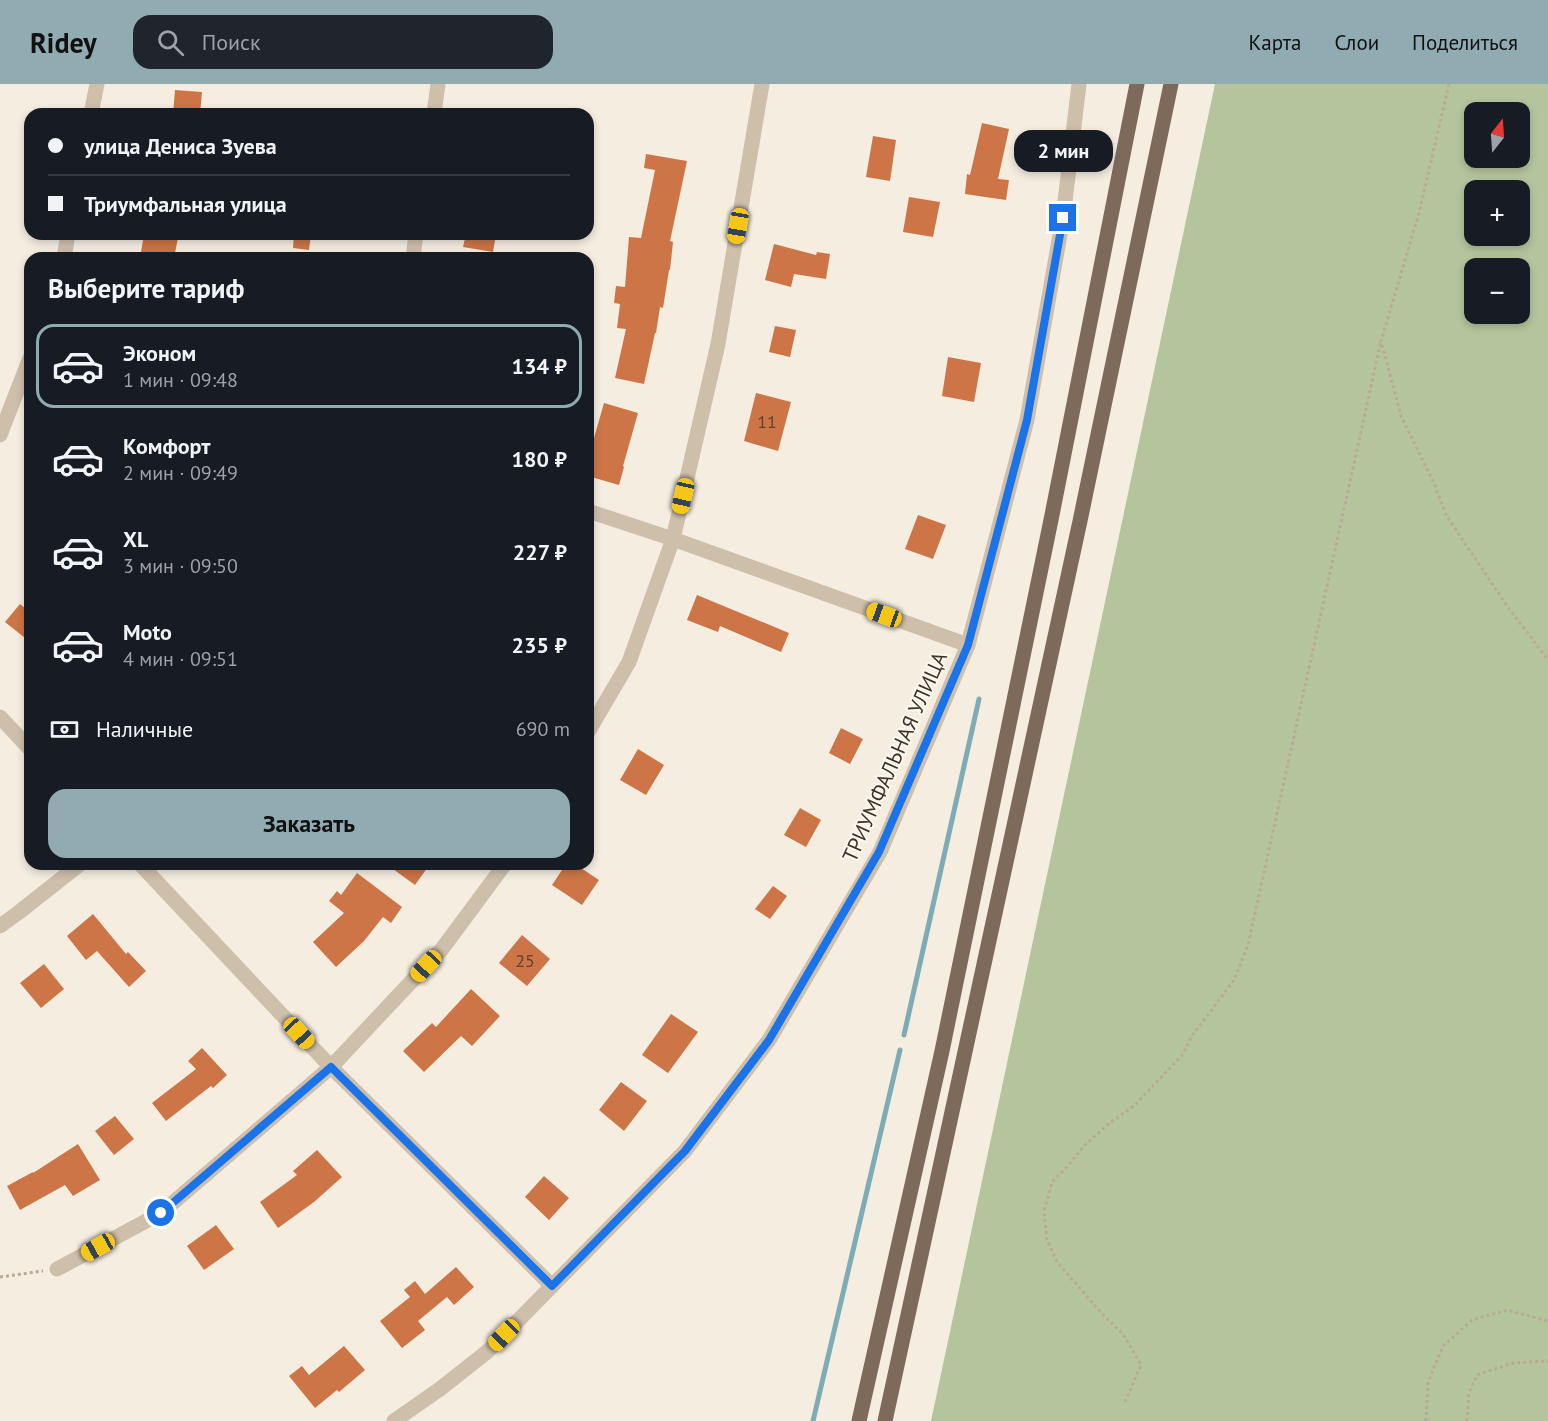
<!DOCTYPE html>
<html lang="ru">
<head>
<meta charset="utf-8">
<style>
	body { margin:0; font-family:"PT Sans",sans-serif; background:#20242c; color:#f1f3f6; height:100vh; display:flex; flex-direction:column; font-size:22px; white-space:nowrap }
	* { box-sizing:border-box; margin:0 }
	p { font-size:20px; color:#9ea1a6 }
	.icon { flex:none; width:33px; height:33px; fill:none; stroke:currentColor; stroke-width:2; stroke-linecap:round; stroke-linejoin:round }
	.map { position:relative; flex:1; overflow:hidden }
	.side { position:absolute; left:24px; top:168px; width:570px; height:618px; display:flex; flex-direction:column; background:#171b24; border-radius:18px; box-shadow:0 3px 9px #0003 }
	.side>* { flex:none }
	.guide { position:absolute; left:24px; top:24px; width:570px; height:132px; border-radius:18px; box-shadow:0 3px 9px #0003; display:grid; align-content:center; height:132px; padding:0 24px; background:#171b24 }
	.needle { width:39px; rotate:17deg }
	.buttons { position:absolute; left:1464px; top:18px; display:grid; gap:12px }
	.buttons a { display:grid; place-items:center; width:66px; height:66px; border-radius:12px; background:#171b24; box-shadow:0 3px 9px #0003; font-size:30px }
	.end { position:absolute; width:27px; height:27px; margin:-14px; border:8px solid #1a73e8; background:#fff; box-shadow:0 0 0 3px #fff }
	.from { border-radius:50% }
	.bubble { position:absolute; height:42px; border-radius:18px; background:#171b24; box-shadow:0 3px 9px #0003; font-size:20px; font-weight:700; line-height:42px; text-align:center }
	.car { position:absolute; width:18px; height:36px; margin:-18px -9px; border-radius:8px; box-shadow:0 0 4px 2px #0007; background:linear-gradient(#f5c518 24%,#345 0 40%,#f5c518 0 76%,#345 0 86%,#f5c518 0) }
	.guide b { display:flex; align-items:center; gap:21px; height:57px; font-size:22px }
	.guide b+b { border-top:2px solid #363941 }
	.guide i { width:15px; height:15px; background:#f1f3f6 }
	ul { padding:0; list-style:none }
	li { display:flex; align-items:center; gap:18px; height:84px; margin:0 12px 9px; padding:0 12px; border:3px solid transparent; border-radius:18px }
	li div { flex:1 }
	li b { display:block; font-size:22px }
	li em { font-style:normal; font-weight:700 }
	li.selected { border-color:#91abb2 }
	li>.icon { width:54px; height:54px; stroke-width:1.5 }
	h2 { padding:0 24px; font-size:27px; line-height:72px }
	.pay { display:flex; align-items:center; gap:15px; height:66px; padding:0 24px; font-size:22px }
	.pay p { margin-inline-start:auto }
	.primary-button { display:flex; gap:12px; margin-top:auto; padding:12px 24px }
	.primary-button a { flex:1; height:69px; border-radius:18px; background:#91abb2; color:#111; font-size:24px; font-weight:700; line-height:69px; text-align:center }
	header { display:flex; align-items:center; gap:36px; box-sizing:border-box; height:84px; padding:0 30px; background:#91abb2; color:#111 }
	header strong { font-size:28px }
	nav { display:flex; gap:33px; margin-inline-start:auto; font-size:21px }
	.search { width:420px; height:54px; background:#20242c; display:flex; align-items:center; gap:15px; box-sizing:border-box; padding:0 21px; border-radius:18px; color:#9ea1a6; font-size:22px }
	.map>svg:first-child { display:block }
	.green { fill:#b4c59e; fill-rule:evenodd }
	.lines { fill:none; stroke-linecap:round; stroke-linejoin:round }
	.stream { stroke:#7dacb4; stroke-width:5 }
	.building { fill:#cd7546 }
	.path { stroke:#baa994; stroke-width:3; stroke-dasharray:3 3; stroke-linecap:butt }
	.minor { stroke:#cebfab; stroke-width:15 }
	.major { stroke:#7e6a5b; stroke-width:15 }
	.route { stroke:#1a73e8; stroke-width:8 }
	.labels { text-anchor:middle; stroke-width:4.5; stroke-linejoin:round; paint-order:stroke }
	.number-label { font-size:18px; fill:#604331 }
	.street-label { font-size:21px; fill:#3c322a; stroke:#fbf7ed }
</style>
</head>
<body>
<header>
<strong>Ridey</strong>
<div class="search"><svg class="icon" aria-label="search" viewBox="0 0 24 24"><circle cx="10" cy="10" r="6"/><path d="M15 15l6 6"/></svg>Поиск</div>
<nav><a>Карта</a><a>Слои</a><a>Поделиться</a></nav>
</header>
<div class="map">
<svg width="1548" height="1337" viewBox="0 0 1548 1337">
	<rect width="100%" height="100%" fill="#f5ede0"/>
	<!-- green -->
	<path class="green" d="M1215 0H1548V1337H931ZM1474 28H1520V74H1474ZM1474 106H1520V152H1474ZM1474 184H1520V230H1474Z"/>
	<g class="lines">
		<!-- stream -->
		<g class="stream">
			<path d="M904 951 979 615"/>
			<path d="M813 1337 900 966"/>
		</g>
	</g>
	<!-- building -->
	<g class="building">
		<path d="M175 6 202 8 200 30H173Z"/>
		<path d="M982 39 1009 45 998 95 1009 96 1006 116 965 110 967 90 970 91Z"/>
		<path d="M873 52 896 56 890 97 866 93Z"/>
		<path d="M646 70 687 77 670 157 673 158 670 186H669L663 224 660 223 656 249H655L644 300 615 294 626 245 617 244 620 220 614 219 616 202 625 203 629 153 641 154 655 86 644 84Z"/>
		<path d="M909 113 940 118 933 153 903 148Z"/>
		<path d="M144 150 178 154 174 174H140Z"/>
		<path d="M294 150H311L309 166 293 164Z"/>
		<path d="M466 150H496L493 168 463 163Z"/>
		<path d="M774 160 816 171 817 168 830 170 826 195 794 190 791 203 765 196Z"/>
		<path d="M775 242 796 246 790 273 769 268Z"/>
		<path d="M948 273 981 279 974 318 942 312Z"/>
		<path d="M756 309 791 318 778 367 744 357Z"/>
		<path d="M604 319 638 329 623 382 624 383 619 401 588 392V375Z"/>
		<path d="M918 431 946 441 933 475 905 465Z"/>
		<path d="M697 511 789 549 781 568 720 542 718 548 687 536Z"/>
		<path d="M20 520 30 528V558L5 538Z"/>
		<path d="M841 644 863 655 850 680 829 669Z"/>
		<path d="M638 665 664 681 646 711 620 696Z"/>
		<path d="M800 724 821 736 806 763 784 751Z"/>
		<path d="M386 780H430L415 801Z"/>
		<path d="M566 780H575L599 796 582 821 552 801Z"/>
		<path d="M357 789 402 823 391 839 383 833 364 857 336 883 313 858 344 829 329 817 337 807 341 811Z"/>
		<path d="M773 802 787 812 770 835 755 825Z"/>
		<path d="M93 830 126 870 128 868 146 887 129 903 97 867 86 876 67 852Z"/>
		<path d="M522 851 550 875 527 902 499 879Z"/>
		<path d="M44 880 64 905 41 924 20 899Z"/>
		<path d="M471 905 500 932 472 962 461 952 424 988 403 967 432 939 436 943Z"/>
		<path d="M671 930 698 948 668 989 642 971Z"/>
		<path d="M202 964 227 991 213 1004 211 1002 166 1037 152 1019 196 985 188 977Z"/>
		<path d="M621 998 647 1017 624 1047 599 1026Z"/>
		<path d="M115 1032 134 1055 114 1071 95 1047Z"/>
		<path d="M78 1060 100 1096 73 1112 65 1101 20 1126 7 1102 33 1088V1089Z"/>
		<path d="M317 1066 342 1093 314 1118 278 1144 260 1118 297 1091 293 1087Z"/>
		<path d="M544 1092 569 1114 549 1136 525 1113Z"/>
		<path d="M216 1141 234 1165 204 1186 187 1162Z"/>
		<path d="M456 1183 474 1203 454 1221 447 1213 418 1237 425 1246 402 1264 380 1237 410 1213 404 1206 415 1197 425 1210Z"/>
		<path d="M344 1262 365 1286 339 1308 337 1306 315 1324 289 1292 302 1282 309 1291Z"/>
	</g>
	<g class="lines">
		<!-- path -->
		<g class="path">
			<path d="M1449 0 1419 129 1381 257 1401 332 1434 399 1446 431 1507 522 1548 576"/>
			<path d="M0 1193 43 1187"/>
			<path d="M1125 1318 1141 1281 1123 1250 1102 1230 1057 1178 1047 1156 1044 1127 1052 1098 1067 1083 1084 1062 1107 1041 1135 1021 1183 970 1192 952 1234 896 1248 861 1381 257"/>
			<path d="M1426 1337 1428 1298 1443 1262 1472 1236 1507 1226 1548 1237"/>
			<path d="M1467 1337 1469 1309 1477 1291 1513 1279 1548 1277"/>
		</g>
		<!-- minor -->
		<g class="minor">
			<path d="M91 30 97 0"/>
			<path d="M434 30 438 0"/>
			<path d="M64 174 68 150"/>
			<path d="M413 174 416 150"/>
			<path d="M0 351 30 274"/>
			<path d="M588 427 673 455 968 561"/>
			<path d="M0 633 30 665"/>
			<path d="M588 648 629 578 673 455 718 260 762 0"/>
			<path d="M140 780 331 983 552 1202"/>
			<path d="M0 842 18 829 80 780"/>
			<path d="M57 1185 161 1129 331 983 442 865 505 780"/>
			<path d="M394 1337 440 1305 488 1267 685 1067 769 956 880 768 968 561 1027 336 1063 134 1079 0"/>
		</g>
		<!-- major -->
		<g class="major">
			<path d="M859 1337 942 967 1052 431 1137 0"/>
			<path d="M885 1337 1080 437 1171 0"/>
		</g>
	</g>
	<g class="lines">
		<!-- route -->
		<path class="route" d="M161 1129 331 983 552 1202 685 1067 769 956 879 768 968 561 1027 336 1063 134"/>
	</g>
	<g class="labels">
		<!-- number labels -->
		<g class="number-label">
			<text x="767" y="344">11</text>
			<text x="525" y="883">25</text>
		</g>
		<!-- street labels -->
		<g class="street-label">
			<text transform="translate(895 673) rotate(-66)" y="7">ТРИУМФАЛЬНАЯ УЛИЦА</text>
		</g>
	</g>
</svg>
<div class="buttons">
<a><svg class="needle" viewBox="-14 -14 28 28"><path d="M0-13l5 13h-10z" fill="#e53935"/><path d="M0 13l5-13h-10z" fill="#9ea1a6"/></svg></a>
<a>+</a>
<a>−</a>
</div>
<i class="end from" style="left:161px;top:1129px"></i>
<i class="end" style="left:1063px;top:134px"></i>
<div class="bubble" style="left:1014px;top:46px;width:99px">2 мин</div>
<i class="car" style="left:738px;top:142px;rotate:190deg"></i>
<i class="car" style="left:683px;top:412px;rotate:193deg"></i>
<i class="car" style="left:884px;top:531px;rotate:290deg"></i>
<i class="car" style="left:426px;top:882px;rotate:223deg"></i>
<i class="car" style="left:299px;top:949px;rotate:137deg"></i>
<i class="car" style="left:98px;top:1163px;rotate:241deg"></i>
<i class="car" style="left:504px;top:1251px;rotate:224deg"></i>
<div class="guide">
<b><i class="from"></i>улица Дениса Зуева</b>
<b><i></i>Триумфальная улица</b>
</div>
<section class="side">
<h2>Выберите тариф</h2>
<ul>
<li class="selected"><svg class="icon" aria-label="car" viewBox="0 0 24 24"><path d="M5 17H2v-5l4-1 3-4h7l3 4 3 1v5h-3M9 17h6M6 11h13"/><circle cx="7" cy="17" r="2"/><circle cx="17" cy="17" r="2"/></svg><div><b>Эконом</b><p>1 мин · 09:48</p></div><em>134 ₽</em></li>
<li><svg class="icon" aria-label="car" viewBox="0 0 24 24"><path d="M5 17H2v-5l4-1 3-4h7l3 4 3 1v5h-3M9 17h6M6 11h13"/><circle cx="7" cy="17" r="2"/><circle cx="17" cy="17" r="2"/></svg><div><b>Комфорт</b><p>2 мин · 09:49</p></div><em>180 ₽</em></li>
<li><svg class="icon" aria-label="car" viewBox="0 0 24 24"><path d="M5 17H2v-5l4-1 3-4h7l3 4 3 1v5h-3M9 17h6M6 11h13"/><circle cx="7" cy="17" r="2"/><circle cx="17" cy="17" r="2"/></svg><div><b>XL</b><p>3 мин · 09:50</p></div><em>227 ₽</em></li>
<li><svg class="icon" aria-label="car" viewBox="0 0 24 24"><path d="M5 17H2v-5l4-1 3-4h7l3 4 3 1v5h-3M9 17h6M6 11h13"/><circle cx="7" cy="17" r="2"/><circle cx="17" cy="17" r="2"/></svg><div><b>Moto</b><p>4 мин · 09:51</p></div><em>235 ₽</em></li>
</ul>
<div class="pay"><svg class="icon" aria-label="cash" viewBox="0 0 24 24"><path d="M3 7h18v10H3z"/><circle cx="12" cy="12" r="2"/></svg>Наличные<p>690 m</p></div>
<div class="primary-button"><a>Заказать</a></div>
</section>
</div>
</body>
</html>
